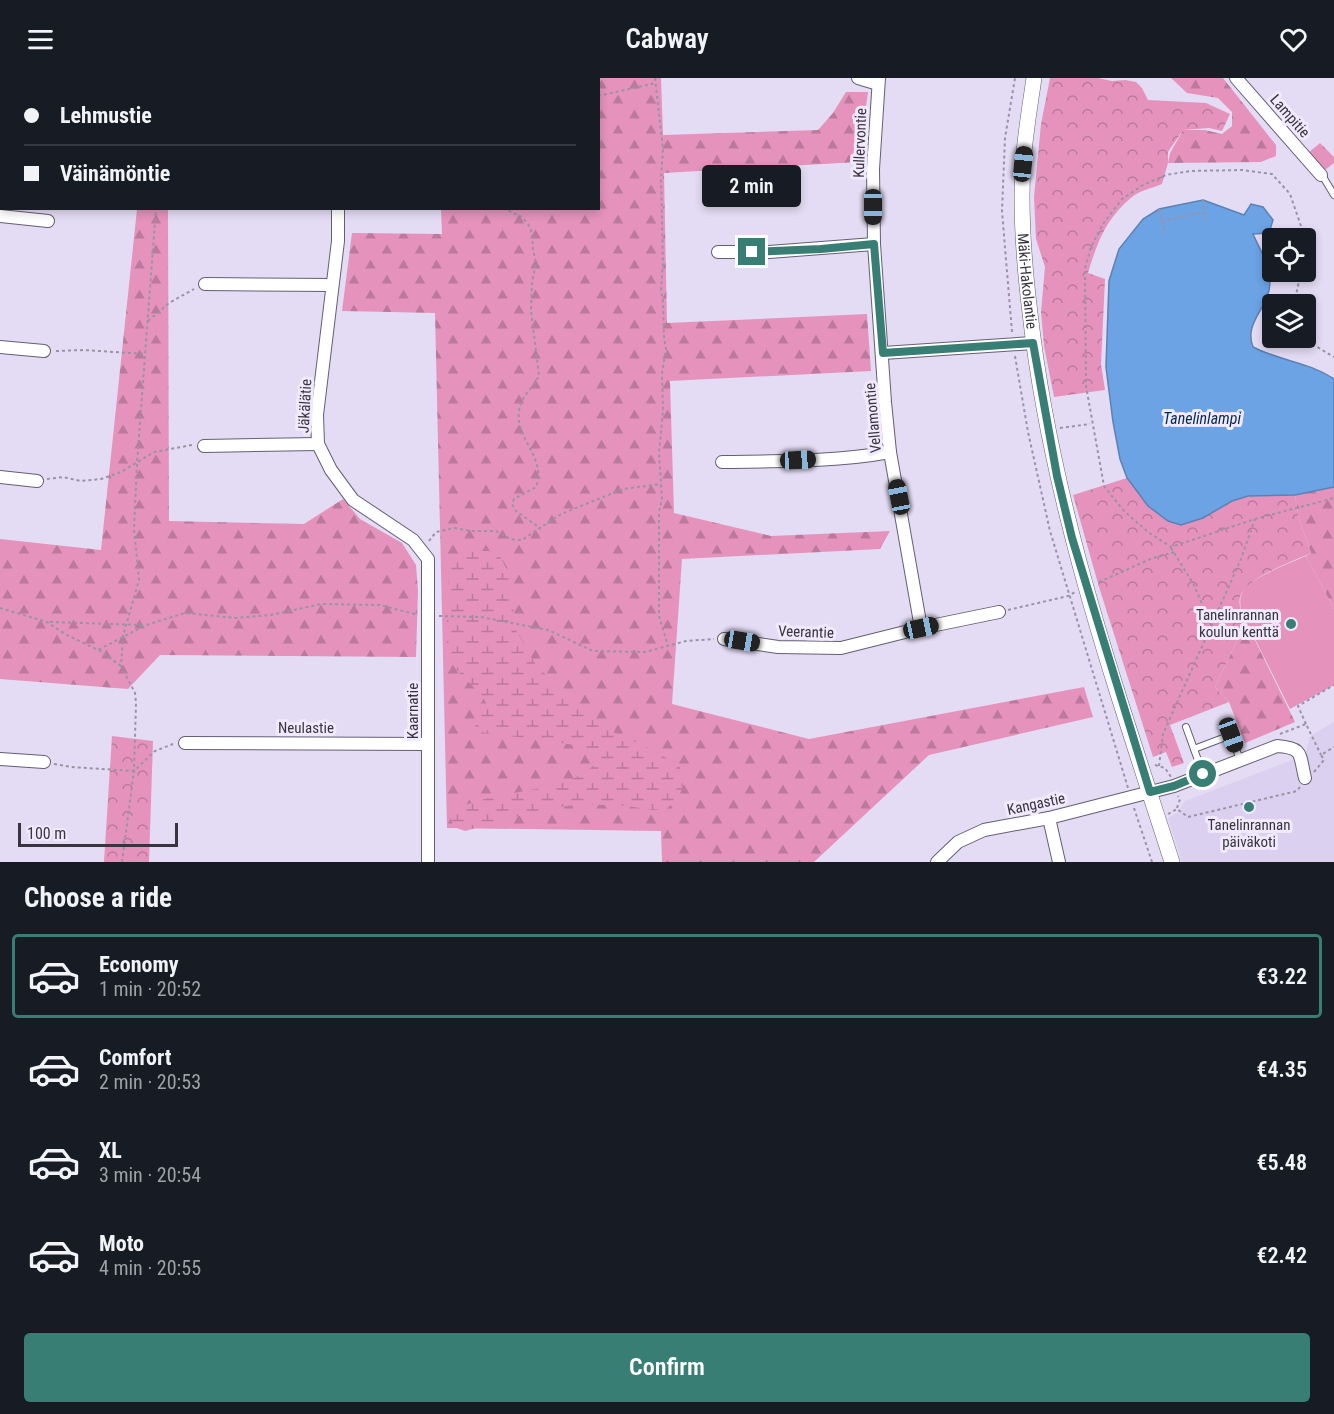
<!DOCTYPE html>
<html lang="en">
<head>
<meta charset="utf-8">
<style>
	body { margin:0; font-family:"Roboto Condensed",sans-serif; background:#20242c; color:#f1f3f6; height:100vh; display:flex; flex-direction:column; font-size:22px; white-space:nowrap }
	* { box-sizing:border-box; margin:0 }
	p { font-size:20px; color:#9ea1a6 }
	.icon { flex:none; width:33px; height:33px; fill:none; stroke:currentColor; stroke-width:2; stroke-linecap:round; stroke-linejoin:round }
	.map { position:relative; height:784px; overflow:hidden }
	.drawer { display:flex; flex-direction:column; background:#171b24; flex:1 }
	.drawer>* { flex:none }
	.hud { position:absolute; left:0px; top:0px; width:600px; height:132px; box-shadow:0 3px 9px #0003; display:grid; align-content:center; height:132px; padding:0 24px; background:#171b24 }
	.tools { position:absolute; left:1262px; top:150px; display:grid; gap:12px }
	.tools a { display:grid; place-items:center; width:54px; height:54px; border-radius:6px; background:#171b24; box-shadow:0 3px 9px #0003; font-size:30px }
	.scale { position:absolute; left:18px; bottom:15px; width:160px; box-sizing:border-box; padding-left:6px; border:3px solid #38353e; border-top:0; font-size:16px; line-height:21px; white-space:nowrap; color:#38353e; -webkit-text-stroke:4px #f1eafe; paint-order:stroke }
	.end { position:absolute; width:27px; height:27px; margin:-14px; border:8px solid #387e74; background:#fff; box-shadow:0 0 0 3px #fff }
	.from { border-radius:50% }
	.bubble { position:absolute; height:42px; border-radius:6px; background:#171b24; box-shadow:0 3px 9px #0003; font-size:20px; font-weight:600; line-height:42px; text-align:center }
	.car { position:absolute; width:18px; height:36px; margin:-18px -9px; border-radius:8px; box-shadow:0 0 4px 2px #0007; background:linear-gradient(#222 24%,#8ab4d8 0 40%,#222 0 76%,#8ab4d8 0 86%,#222 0) }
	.hud b { display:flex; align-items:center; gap:21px; height:57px; font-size:22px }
	.hud b+b { border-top:2px solid #363941 }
	.hud i { width:15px; height:15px; background:#f1f3f6 }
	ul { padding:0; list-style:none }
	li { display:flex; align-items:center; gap:18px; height:84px; margin:0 12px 9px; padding:0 12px; border:3px solid transparent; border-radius:6px }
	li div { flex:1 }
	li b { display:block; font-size:22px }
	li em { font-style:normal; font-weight:600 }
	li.current { border-color:#387e74 }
	li>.icon { width:54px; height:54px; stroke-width:1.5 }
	h2 { padding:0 24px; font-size:27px; line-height:72px }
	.action { display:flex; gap:12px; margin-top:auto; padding:12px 24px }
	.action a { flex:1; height:69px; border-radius:6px; background:#387e74; color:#fff; font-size:24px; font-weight:600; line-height:69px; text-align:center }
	header { display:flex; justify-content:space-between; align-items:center; height:78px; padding:0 24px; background:#171b24; font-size:27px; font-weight:600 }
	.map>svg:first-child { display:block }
	.built { fill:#dbd0ef }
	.grass { fill:#e593bd }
	.forest { fill:url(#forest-firs) }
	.wetland { fill:url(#wetland-marsh) }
	.park { fill:url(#park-crowns) }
	.water { fill:#6ca3e5; stroke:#5c82b3; stroke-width:1.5 }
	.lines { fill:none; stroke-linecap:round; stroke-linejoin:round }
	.service-casing { stroke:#655e73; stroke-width:8 }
	.minor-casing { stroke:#655e73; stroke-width:14 }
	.tertiary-casing { stroke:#655e73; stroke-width:16 }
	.path { stroke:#9993a5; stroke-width:2; stroke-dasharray:3 3; stroke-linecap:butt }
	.service { stroke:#fff; stroke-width:6 }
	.minor { stroke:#fff; stroke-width:12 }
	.tertiary { stroke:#fff; stroke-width:15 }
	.route { stroke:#387e74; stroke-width:8 }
	.poi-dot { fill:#387e74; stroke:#f1eafe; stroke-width:2 }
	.labels { text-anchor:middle; stroke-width:6; stroke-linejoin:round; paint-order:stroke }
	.street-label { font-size:15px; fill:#38353e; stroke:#f1eafe }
	.poi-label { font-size:15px; fill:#38353e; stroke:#f1eafe; text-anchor:end }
	.water-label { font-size:16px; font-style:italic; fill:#022953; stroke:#f1eafe }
</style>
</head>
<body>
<header><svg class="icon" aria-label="menu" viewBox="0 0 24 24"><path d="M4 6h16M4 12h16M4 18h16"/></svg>Cabway<svg class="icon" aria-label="heart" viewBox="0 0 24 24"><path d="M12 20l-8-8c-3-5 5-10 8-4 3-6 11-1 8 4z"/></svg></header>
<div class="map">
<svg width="1334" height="784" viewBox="0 0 1334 784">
	<defs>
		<pattern id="forest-firs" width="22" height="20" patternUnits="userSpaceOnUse" patternTransform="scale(1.5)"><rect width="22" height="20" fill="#e593bd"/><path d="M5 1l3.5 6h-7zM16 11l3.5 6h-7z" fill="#bb799b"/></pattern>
		<pattern id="wetland-marsh" width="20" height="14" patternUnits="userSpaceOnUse" patternTransform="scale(1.5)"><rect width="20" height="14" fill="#e593bd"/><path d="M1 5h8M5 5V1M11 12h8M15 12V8" fill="none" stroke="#bb799b"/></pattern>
		<pattern id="park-crowns" width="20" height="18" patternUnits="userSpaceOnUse" patternTransform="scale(1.5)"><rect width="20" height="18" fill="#e593bd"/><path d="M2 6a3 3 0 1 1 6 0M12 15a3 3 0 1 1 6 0" fill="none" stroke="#bb799b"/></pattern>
	</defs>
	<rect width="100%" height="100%" fill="#e4dcf4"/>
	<!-- built -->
	<path class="built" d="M1334 644V784H1182L1168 740 1177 735 1185 723 1305 677 1310 658Z"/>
	<!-- grass -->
	<path class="grass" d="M1306 478 1334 531V607L1290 631 1241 533C1240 525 1239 517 1245 510 1254 499 1292 484 1306 478Z"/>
	<!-- forest -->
	<g class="forest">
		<path d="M437 0H661L663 57 818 52 833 35 846 14H868L858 84 664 95 667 245 867 236 871 293 670 303 674 435 771 458 890 453 880 471 682 481 672 626 809 661 1084 609 1093 639 929 677 814 784H662L661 753 447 750 435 235 342 233 352 155 442 156 441 131 598 130V2Z"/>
		<path d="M1171 0H1223L1276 67V78L1261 84 1168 85 1170 75 1183 52H1205L1222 56 1232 48V34L1218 20 1187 15Z"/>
		<path d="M1320 65 1334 79V85L1325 92 1308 75Z"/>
		<path d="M137 131H168L169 443 304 446 343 421 360 441 402 465 416 487 418 513 416 579 160 577 128 611 0 601V461L101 472Z"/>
		<path d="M1334 409V531L1306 478 1311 475 1299 441 1295 417Z"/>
		<path d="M1240 556 1253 558 1295 644 1245 665 1229 624 1215 609Z"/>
	</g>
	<!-- wetland -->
	<path class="wetland" d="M474 473H489L501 480 510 498 516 552 536 587 599 648 654 672 680 689 683 708 678 721 666 731 653 732 627 728 580 726 537 733 465 753 454 749 451 742V734C493 709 562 718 594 687L589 675 575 667 480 654 473 645 476 636 487 627C480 610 463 603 454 588 442 567 447 542 449 519 450 507 445 494 454 483 458 479 468 476 474 473Z"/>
	<!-- park -->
	<g class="park">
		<path d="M1050 0H1098L1112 3 1125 2 1136 4 1142 10 1148 22 1206 25 1230 36 1222 53 1209 50 1183 52 1168 74V85L1162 106C1152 110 1139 113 1132 119 1106 140 1097 165 1088 195L1105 201 1101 286 1105 312 1054 319 1044 268 1041 234 1045 189 1036 161 1034 119 1041 46Z"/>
		<path d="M1127 400 1148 428 1217 430 1232 423 1248 418 1295 417 1299 441 1311 475C1294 483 1245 500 1240 519 1237 532 1248 547 1253 558L1240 556 1215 609 1229 624 1170 647 1184 685 1172 689 1166 674 1153 679 1099 509 1073 417Z"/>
		<path d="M112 658 153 663 149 784H104Z"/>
	</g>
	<!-- water -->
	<path class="water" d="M1203 122 1244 137 1251 126 1263 129 1273 142 1269 155 1253 156C1260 172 1270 187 1270 204 1270 230 1243 244 1253 269 1280 283 1309 284 1334 301V409L1295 417 1248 418 1232 423 1203 440 1181 447 1168 443 1148 428 1127 400 1120 381 1113 344 1106 289 1109 203 1119 171 1143 141 1159 131Z"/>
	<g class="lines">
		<defs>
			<g id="service">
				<path d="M1322 97 1334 117"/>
				<path d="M1186 649 1203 696"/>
				<path d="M1194 671 1231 657 1240 682"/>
			</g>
			<g id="minor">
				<path d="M332 0V2"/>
				<path d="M858 0 878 6"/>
				<path d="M879 0 873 91 874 166 885 324 890 374 921 550"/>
				<path d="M1236 0 1321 97"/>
				<path d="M338 130V163L317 337 318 366 331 392 353 422 413 462 428 481V784"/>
				<path d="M0 138 48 143"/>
				<path d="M718 174H769L874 166"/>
				<path d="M205 206 332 207"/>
				<path d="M0 269 44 273"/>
				<path d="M883 275 1033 265"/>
				<path d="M204 368 318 366"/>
				<path d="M722 384C778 383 835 384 890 374"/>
				<path d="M0 399 37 403"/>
				<path d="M724 561 778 569 841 570 921 550 999 534"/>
				<path d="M185 665 428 666"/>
				<path d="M0 681 44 684"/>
				<path d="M1049 740 1059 784"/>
				<path d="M937 784 958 764 984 752 1049 740 1174 708 1277 668C1304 670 1299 676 1305 700"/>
			</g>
			<g id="tertiary">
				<path id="s1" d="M1034 0C1030 28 1025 57 1023 86 1020 135 1024 186 1030 235 1051 424 1114 604 1172 784"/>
			</g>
		</defs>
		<!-- service casing -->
		<use href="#service" class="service-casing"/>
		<!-- minor casing -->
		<use href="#minor" class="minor-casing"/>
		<!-- tertiary casing -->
		<use href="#tertiary" class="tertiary-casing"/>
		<!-- path -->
		<g class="path">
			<path d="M131 0 132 2"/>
			<path d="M655 0 663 71 661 101 663 185 661 213 663 223 664 259 666 271 662 295 663 333 659 375 662 421 659 434V538L668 568"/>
			<path d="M543 2V0"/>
			<path d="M598 18 656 5"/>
			<path d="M1203 122 1206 142"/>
			<path d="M503 130 522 139 528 146 532 155 533 171 536 185 532 204 531 233 539 297C535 307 525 315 521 325 509 358 548 377 536 409L514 421 512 426 516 433 540 450"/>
			<path d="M1159 131 1165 156"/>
			<path d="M1162 143 1204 134"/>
			<path d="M1302 160 1301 148 1290 116 1272 96 1242 92 1190 93 1166 97 1143 107 1122 121 1103 146 1091 169 1085 190 1086 308 1104 408 1123 432 1148 454 1171 469 1255 441 1334 420"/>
			<path d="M1264 183 1272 180"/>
			<path d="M1294 226 1301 194"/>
			<path d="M148 243 169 225 194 211"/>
			<path d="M1012 254 1002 133 1005 60 1015 0"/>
			<path d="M1302 260 1334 279"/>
			<path d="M56 273 84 272 145 276"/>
			<path d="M1015 278 1028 354 1050 453 1128 710"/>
			<path d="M1060 350 1090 346"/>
			<path d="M47 401 63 399 81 403 101 401 121 394 154 374 192 367"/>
			<path d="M429 463 436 454 454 450 471 453H496L510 461 522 462 561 436 623 411 661 406"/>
			<path d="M1171 470 1194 507 1211 547"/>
			<path d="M1099 504 1153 480 1175 474"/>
			<path d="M0 530 47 544 65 556 98 572 146 547 185 535 236 540 271 537 321 526 380 527 418 537"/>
			<path d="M1008 532 1068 518 1075 514"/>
			<path d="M439 538 481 539 548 552 593 573 645 574 686 563 714 561"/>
			<path d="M50 544 143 547"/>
			<path d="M99 572 121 588"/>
			<path d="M1306 646 1298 628 1334 607"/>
			<path d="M1280 656 1306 646 1321 677"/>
			<path d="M54 686 71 689 134 693 155 673 173 666"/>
			<path d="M1155 687 1165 690 1171 699"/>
			<path d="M1159 688 1163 656 1241 481 1255 441"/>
			<path d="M1314 694 1324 682 1321 677 1334 669"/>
			<path d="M1134 730 1152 784"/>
			<path d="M1177 730 1180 721 1178 718"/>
			<path d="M1168 736 1177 731 1188 739 1297 713 1300 709"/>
			<path d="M122 784 134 693 136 625 135 615 121 588 123 558 139 502 134 451 137 385 156 130"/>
		</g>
		<!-- service -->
		<use href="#service" class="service"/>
		<!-- minor -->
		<use href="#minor" class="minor"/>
		<!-- tertiary -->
		<use href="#tertiary" class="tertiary"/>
	</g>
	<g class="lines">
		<!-- route -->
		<path class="route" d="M752 174 821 171 874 166 883 275 1033 265 1057 398 1072 460 1150 714 1174 708 1203 696"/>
	</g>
	<!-- markers -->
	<g class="poi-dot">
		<circle cx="1291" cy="546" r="6"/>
		<circle cx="1249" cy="729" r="6"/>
	</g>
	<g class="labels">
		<!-- street labels -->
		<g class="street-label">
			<text transform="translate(1290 38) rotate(49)" y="5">Lampitie</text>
			<text transform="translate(860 65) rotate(-88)" y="5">Kullervontie</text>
			<text dy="5" stroke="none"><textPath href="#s1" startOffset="204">Mäki-Hakolantie</textPath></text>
			<text transform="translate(305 328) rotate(-87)" y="5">Jäkälätie</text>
			<text transform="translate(873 340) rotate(-95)" y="5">Vellamontie</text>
			<text transform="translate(806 554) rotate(2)" y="5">Veerantie</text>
			<text transform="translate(413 633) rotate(-90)" y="5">Kaarnatie</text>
			<text x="306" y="655">Neulastie</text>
			<text transform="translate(1036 726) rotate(-12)" y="5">Kangastie</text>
		</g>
		<!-- poi labels -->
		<g class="poi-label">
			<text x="1279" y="542">Tanelinrannan<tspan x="1279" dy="17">koulun kenttä</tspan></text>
			<text x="1249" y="752" text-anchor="middle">Tanelinrannan<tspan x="1249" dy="17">päiväkoti</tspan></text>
		</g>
		<!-- water labels -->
		<g class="water-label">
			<text x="1202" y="346">Tanelinlampi</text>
		</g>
	</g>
</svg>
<div class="tools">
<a><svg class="icon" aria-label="locate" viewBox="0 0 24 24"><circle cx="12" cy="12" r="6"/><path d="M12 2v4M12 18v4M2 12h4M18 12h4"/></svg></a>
<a><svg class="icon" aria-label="layers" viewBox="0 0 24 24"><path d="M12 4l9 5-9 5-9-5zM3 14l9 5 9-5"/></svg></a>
</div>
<div class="scale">100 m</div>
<i class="end from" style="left:1203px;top:696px"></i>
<i class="end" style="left:752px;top:174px"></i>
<div class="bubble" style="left:702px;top:87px;width:99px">2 min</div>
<i class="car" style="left:1023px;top:86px;rotate:6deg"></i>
<i class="car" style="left:873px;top:129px;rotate:180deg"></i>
<i class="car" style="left:798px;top:382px;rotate:87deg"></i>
<i class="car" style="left:899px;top:419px;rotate:349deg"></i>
<i class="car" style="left:921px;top:550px;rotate:78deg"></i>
<i class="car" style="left:742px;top:563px;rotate:99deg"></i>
<i class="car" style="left:1231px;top:657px;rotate:160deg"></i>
<div class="hud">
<b><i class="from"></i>Lehmustie</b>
<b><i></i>Väinämöntie</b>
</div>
</div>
<section class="drawer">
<h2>Choose a ride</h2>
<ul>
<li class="current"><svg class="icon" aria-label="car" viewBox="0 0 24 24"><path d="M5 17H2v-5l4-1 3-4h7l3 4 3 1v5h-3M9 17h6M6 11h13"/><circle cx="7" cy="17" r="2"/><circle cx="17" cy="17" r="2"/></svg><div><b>Economy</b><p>1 min · 20:52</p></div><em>€3.22</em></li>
<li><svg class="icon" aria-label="car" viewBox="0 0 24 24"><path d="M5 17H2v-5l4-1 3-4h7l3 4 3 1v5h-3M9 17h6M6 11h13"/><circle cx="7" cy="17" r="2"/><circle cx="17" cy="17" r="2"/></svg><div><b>Comfort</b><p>2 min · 20:53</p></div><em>€4.35</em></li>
<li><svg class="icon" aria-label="car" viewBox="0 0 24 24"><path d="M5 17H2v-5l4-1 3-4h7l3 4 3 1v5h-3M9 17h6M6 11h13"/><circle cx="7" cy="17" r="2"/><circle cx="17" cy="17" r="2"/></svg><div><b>XL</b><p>3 min · 20:54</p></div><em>€5.48</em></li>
<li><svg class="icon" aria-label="car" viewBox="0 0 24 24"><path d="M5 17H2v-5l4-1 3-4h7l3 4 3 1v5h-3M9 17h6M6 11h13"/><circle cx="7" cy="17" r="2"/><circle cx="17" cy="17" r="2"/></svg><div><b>Moto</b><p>4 min · 20:55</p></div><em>€2.42</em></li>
</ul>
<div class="action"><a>Confirm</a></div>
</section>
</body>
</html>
